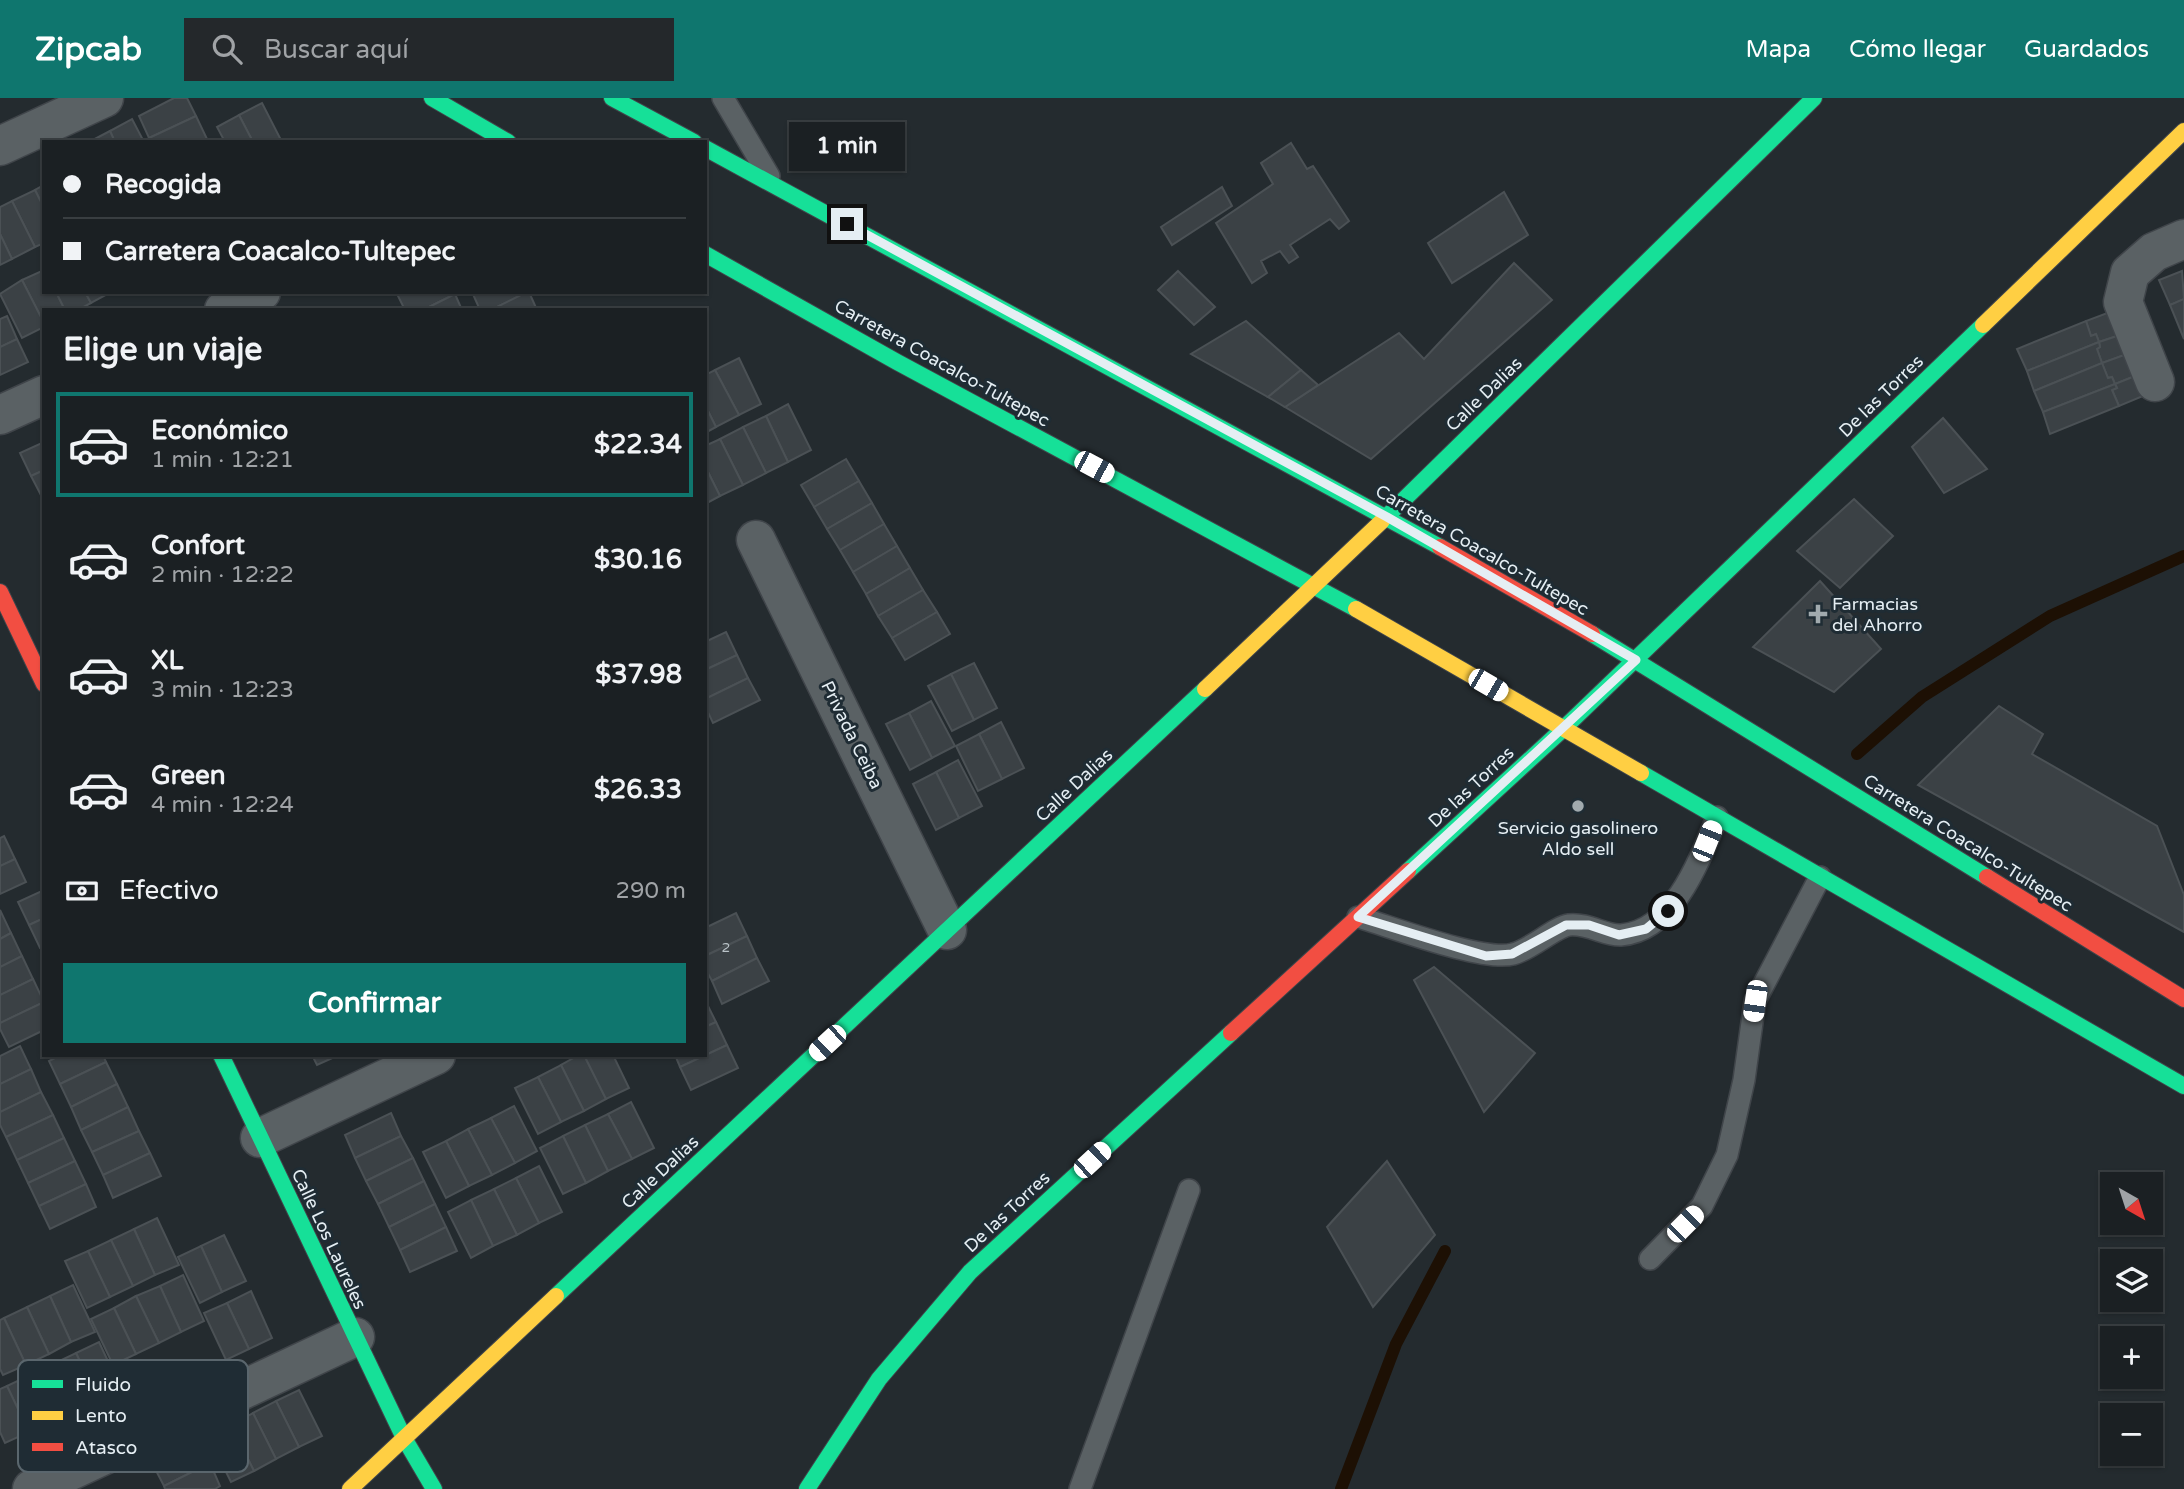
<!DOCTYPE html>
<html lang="es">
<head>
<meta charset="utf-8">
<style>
	body { margin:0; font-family:"Varela Round",sans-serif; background:#24282b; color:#f1f3f6; height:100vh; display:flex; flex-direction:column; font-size:26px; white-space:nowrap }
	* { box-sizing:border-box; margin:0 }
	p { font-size:23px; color:#a0a3a6 }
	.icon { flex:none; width:38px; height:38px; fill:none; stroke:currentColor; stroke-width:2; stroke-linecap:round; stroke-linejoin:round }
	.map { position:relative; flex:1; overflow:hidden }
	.drawer { position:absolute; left:42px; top:210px; width:665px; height:749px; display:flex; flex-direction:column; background:#1b2023; border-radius:0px; box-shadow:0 2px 5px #0004,0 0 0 2px #393e41 }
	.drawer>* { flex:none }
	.top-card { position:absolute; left:42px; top:42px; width:665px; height:154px; border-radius:0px; box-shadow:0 2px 5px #0004,0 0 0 2px #393e41; display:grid; align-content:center; height:154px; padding:0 21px; background:#1b2023 }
	.needle { width:46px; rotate:141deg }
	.buttons { position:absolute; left:2100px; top:1074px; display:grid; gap:14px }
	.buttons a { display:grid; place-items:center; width:63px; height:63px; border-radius:0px; background:#1b2023; box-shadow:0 2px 5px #0004,0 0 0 2px #393e41; font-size:35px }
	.end { position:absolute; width:32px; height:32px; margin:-16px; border:9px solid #e5eef3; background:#111; box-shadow:0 0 0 4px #111 }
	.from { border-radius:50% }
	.bubble { position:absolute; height:49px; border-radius:0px; background:#1b2023; box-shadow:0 2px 5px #0004,0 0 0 2px #393e41; font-size:23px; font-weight:700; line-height:49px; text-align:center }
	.car { position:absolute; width:21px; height:42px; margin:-21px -10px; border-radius:9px; box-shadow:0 0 5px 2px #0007; background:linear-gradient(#fff 24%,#345 0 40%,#fff 0 76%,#345 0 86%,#fff 0) }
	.top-card b { display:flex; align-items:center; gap:24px; height:66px; font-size:26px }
	.top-card b+b { border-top:2px solid #393e41 }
	.top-card i { width:18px; height:18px; background:#f1f3f6 }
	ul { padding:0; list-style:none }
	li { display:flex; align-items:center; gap:21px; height:105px; margin:0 14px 10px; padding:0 7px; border:4px solid transparent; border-radius:0px }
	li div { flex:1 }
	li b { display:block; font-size:26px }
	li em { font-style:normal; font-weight:700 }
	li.selected { border-color:#0f766e }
	li>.icon { width:63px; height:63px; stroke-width:1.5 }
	h2 { padding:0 21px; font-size:32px; line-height:84px }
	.pay { display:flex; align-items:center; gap:18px; height:77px; padding:0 21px; font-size:26px }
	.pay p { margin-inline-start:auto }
	.button { display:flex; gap:14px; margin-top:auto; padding:14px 21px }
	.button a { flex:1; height:80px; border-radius:0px; background:#0f766e; color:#fff; font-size:28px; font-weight:700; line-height:80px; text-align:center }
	header { display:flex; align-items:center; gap:42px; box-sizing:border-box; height:98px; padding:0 35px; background:#0f766e; color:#fff }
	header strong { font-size:33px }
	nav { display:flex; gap:38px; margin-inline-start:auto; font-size:24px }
	.search { width:490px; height:63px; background:#24282b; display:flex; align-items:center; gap:18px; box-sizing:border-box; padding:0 24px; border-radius:0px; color:#a0a3a6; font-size:26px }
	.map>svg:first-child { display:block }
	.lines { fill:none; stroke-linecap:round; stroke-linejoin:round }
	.stream { stroke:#1d1004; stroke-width:12 }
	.building { fill:#3b4145; stroke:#4b5155; stroke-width:2 }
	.lane-casing { stroke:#40454a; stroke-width:24 }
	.street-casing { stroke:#40454a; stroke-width:41 }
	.fast-casing { stroke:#40454a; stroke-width:18 }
	.slow-casing { stroke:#40454a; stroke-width:18 }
	.jam-casing { stroke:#40454a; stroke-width:18 }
	.lane { stroke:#5a6164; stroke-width:21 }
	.street { stroke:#5a6164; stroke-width:38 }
	.fast { stroke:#16e098; stroke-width:16 }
	.slow { stroke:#ffcf43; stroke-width:16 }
	.jam { stroke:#f24e42; stroke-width:16 }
	.route { stroke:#e5eef3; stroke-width:9 }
	.poi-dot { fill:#a1aaae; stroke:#1f2c34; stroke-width:2.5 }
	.labels { text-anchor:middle; stroke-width:6; stroke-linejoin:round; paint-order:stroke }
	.number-label { font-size:14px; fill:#bac3c8 }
	.street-label { font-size:18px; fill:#e5eef3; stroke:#1f2c34 }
	.poi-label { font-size:18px; fill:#e5eef3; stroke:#1f2c34; text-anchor:start }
	.key { fill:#1f2c34; stroke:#5a666d; stroke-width:2 }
	.key-label { font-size:19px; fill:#e5eef3 }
</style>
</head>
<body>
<header>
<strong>Zipcab</strong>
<div class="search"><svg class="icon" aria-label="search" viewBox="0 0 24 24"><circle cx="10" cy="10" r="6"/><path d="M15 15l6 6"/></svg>Buscar aquí</div>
<nav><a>Mapa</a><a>Cómo llegar</a><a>Guardados</a></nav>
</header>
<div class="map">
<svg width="2184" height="1391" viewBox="0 0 2184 1391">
	<rect width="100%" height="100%" fill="#242b2f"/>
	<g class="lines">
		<!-- stream -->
		<g class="stream">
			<path d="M1857 656 1922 599 2050 518 2184 458"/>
			<path d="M1341 1391 1396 1246 1445 1153"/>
		</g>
	</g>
	<!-- building -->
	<g class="building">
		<path d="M174 0H187L196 18 149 40 139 18Z"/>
		<path d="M262 5 282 44H253L239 17Z"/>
		<path d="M239 17 253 44H225L217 29Z"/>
		<path d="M196 18 207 41 201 44H151L149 40Z"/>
		<path d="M132 21 144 44H115L110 33Z"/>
		<path d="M110 33 115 44H89Z"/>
		<path d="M1291 45 1307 71 1313 68 1349 123 1339 131 1330 121 1290 147 1298 159 1289 165 1280 153 1261 163 1267 175 1252 185 1216 125 1273 86 1261 65Z"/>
		<path d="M44 87V110L35 92Z"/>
		<path d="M1222 89 1232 108 1172 147 1161 129Z"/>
		<path d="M35 92 44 110V145L35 149 12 103Z"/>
		<path d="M1504 94 1528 137 1452 185 1428 145Z"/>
		<path d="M12 103 35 149 12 161 0 136V109Z"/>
		<path d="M0 136 12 161 0 167Z"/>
		<path d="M1514 165 1552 202 1371 361 1285 309 1399 235 1424 261Z"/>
		<path d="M44 172V194H56L65 212H44V225L22 182Z"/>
		<path d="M1178 173 1215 209 1194 227 1158 192Z"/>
		<path d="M2182 173 2184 201 2170 207 2159 182Z"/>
		<path d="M22 182 44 225V229L22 240 0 196Z"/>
		<path d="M56 194H85L91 205 78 212H65Z"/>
		<path d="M85 194H111L91 205Z"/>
		<path d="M401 194H454L455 196 423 212H405L397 196Z"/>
		<path d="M472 194H527L491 212H480Z"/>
		<path d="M529 194 537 212H491L527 194Z"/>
		<path d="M455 196 462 212H423Z"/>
		<path d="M2184 201V241L2170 207Z"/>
		<path d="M2110 214 2120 237 2099 244 2096 236 2091 238 2086 223Z"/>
		<path d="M7 218 17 241 0 249V221Z"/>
		<path d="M1246 223 1301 272 1268 299 1191 256Z"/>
		<path d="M2086 223 2091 238 2096 236 2099 244 2027 273 2017 251Z"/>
		<path d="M2120 237 2127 256 2102 265 2097 251 2100 249 2099 244Z"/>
		<path d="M17 241 28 264 0 277V249Z"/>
		<path d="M2099 244 2100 249 2097 251 2102 265 2034 293 2027 273Z"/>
		<path d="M2127 256 2135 278 2115 286 2112 279 2108 280 2102 265Z"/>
		<path d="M739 260 761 306 739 317 715 272Z"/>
		<path d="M2102 265 2108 280 2112 279 2115 286 2043 314 2034 293Z"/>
		<path d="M715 272 739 317 716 329 705 307V277Z"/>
		<path d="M1301 272 1318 287 1285 309 1268 299Z"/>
		<path d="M2135 278 2143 298 2119 308 2112 292 2117 290 2115 286Z"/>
		<path d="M2115 286 2117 290 2112 292 2119 308 2050 336 2043 314Z"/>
		<path d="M788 306 811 352 788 364 766 318Z"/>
		<path d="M705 307 716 329 705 335Z"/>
		<path d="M766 318 788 364 766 375 743 329Z"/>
		<path d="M1943 320 1987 371 1944 395 1912 349Z"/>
		<path d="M743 329 766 375 743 387 720 341Z"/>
		<path d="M720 341 743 387 720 398 705 368V348Z"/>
		<path d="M44 344V372L31 378 20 355Z"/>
		<path d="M846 361 859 383 814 409 801 387Z"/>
		<path d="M705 368 720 398 705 406Z"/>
		<path d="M44 372V400L43 401 31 378Z"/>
		<path d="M859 383 872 405 827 431 814 409Z"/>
		<path d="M1854 401 1893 438 1840 490 1797 453Z"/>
		<path d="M872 405 884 426 840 452 827 431Z"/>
		<path d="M884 426 897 448 853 474 840 452Z"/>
		<path d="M897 448 910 470 866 496 853 474Z"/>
		<path d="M910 470 923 492 878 518 866 496Z"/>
		<path d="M1820 483 1881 551 1834 594 1753 549Z"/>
		<path d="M923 492 937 514 892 540 878 518Z"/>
		<path d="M937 514 950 536 905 562 892 540Z"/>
		<path d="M726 534 737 557 705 572V544Z"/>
		<path d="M737 557 748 580 705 601V572Z"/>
		<path d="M974 565 997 610 974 622 951 576Z"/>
		<path d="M951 576 974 622 952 633 928 588Z"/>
		<path d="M748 580 760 602 713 625 705 608V601Z"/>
		<path d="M931 603 955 648 932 660 909 615Z"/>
		<path d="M1999 608 2043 636 2032 656 2157 728 2184 797V834L1918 687Z"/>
		<path d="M909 615 932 660 910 672 886 626Z"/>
		<path d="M1001 624 1024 670 1002 681 979 636Z"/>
		<path d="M979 636 1002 681 978 693 956 648Z"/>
		<path d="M958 662 982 708 959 720 936 674Z"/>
		<path d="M936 674 959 720 936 732 913 686Z"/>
		<path d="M4 738 15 761 0 768V740Z"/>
		<path d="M15 761 26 784 0 796V768Z"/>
		<path d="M44 792V820L29 827 18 804Z"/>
		<path d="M0 812 11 835 0 841Z"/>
		<path d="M736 815 747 838 705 858V830Z"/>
		<path d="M44 820V848L40 850 29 827Z"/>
		<path d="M11 835 22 858 0 869V841Z"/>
		<path d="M747 838 757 860 712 883 705 870V858Z"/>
		<path d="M22 858 33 881 0 897V869Z"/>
		<path d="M757 860 769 883 722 906 712 883Z"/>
		<path d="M1434 869 1535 955 1484 1014 1414 882Z"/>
		<path d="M33 881 44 904 0 925V897Z"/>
		<path d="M705 902 716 924 705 929Z"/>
		<path d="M44 904V932L9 949 0 931V925Z"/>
		<path d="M716 924 727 947 680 969 675 957H705V929Z"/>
		<path d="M727 947 738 970 691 992 680 969Z"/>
		<path d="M20 948 31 971 0 986V958Z"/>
		<path d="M61 957H103L106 964 60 986 49 963Z"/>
		<path d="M312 957H339L317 967Z"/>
		<path d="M579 957H584L606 1001 584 1013 561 967Z"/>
		<path d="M584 957H613L629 990 606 1001Z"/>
		<path d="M106 964 117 986 71 1009 60 986Z"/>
		<path d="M561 967 584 1013 561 1024 538 979Z"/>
		<path d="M31 971 41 994 0 1014V986Z"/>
		<path d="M538 979 561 1024 538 1036 515 990Z"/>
		<path d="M117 986 128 1009 81 1032 71 1009Z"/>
		<path d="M41 994 53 1017 6 1039 0 1027V1014Z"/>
		<path d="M631 1004 654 1050 632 1061 608 1016Z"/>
		<path d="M514 1008 537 1053 515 1065 491 1020Z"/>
		<path d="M128 1009 139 1033 92 1054 81 1032Z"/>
		<path d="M391 1015 401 1038 355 1060 345 1037Z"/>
		<path d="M608 1016 632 1061 608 1073 585 1027Z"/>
		<path d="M53 1017 64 1040 17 1062 6 1039Z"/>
		<path d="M491 1020 515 1065 492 1077 468 1031Z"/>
		<path d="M585 1027 608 1073 586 1085 563 1038Z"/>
		<path d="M468 1031 492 1077 469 1088 446 1043Z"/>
		<path d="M139 1033 150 1055 103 1077 92 1054Z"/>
		<path d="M401 1038 413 1060 366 1083 355 1060Z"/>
		<path d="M563 1038 586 1085 563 1096 540 1050Z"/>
		<path d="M64 1040 75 1063 28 1085 17 1062Z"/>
		<path d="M446 1043 469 1088 446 1100 423 1054Z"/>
		<path d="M150 1055 161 1078 113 1100 103 1077Z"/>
		<path d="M413 1060 424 1083 378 1106 366 1083Z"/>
		<path d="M75 1063 86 1086 39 1108 28 1085Z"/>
		<path d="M1387 1063 1435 1137 1373 1209 1327 1129Z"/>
		<path d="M539 1068 562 1114 539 1125 516 1080Z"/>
		<path d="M516 1080 539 1125 517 1137 494 1091Z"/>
		<path d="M424 1083 435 1106 389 1129 378 1106Z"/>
		<path d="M86 1086 96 1109 50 1131 39 1108Z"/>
		<path d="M494 1091 517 1137 493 1148 471 1102Z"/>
		<path d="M471 1102 493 1148 471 1160 448 1114Z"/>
		<path d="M435 1106 446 1129 400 1152 389 1129Z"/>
		<path d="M157 1120 179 1167 155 1177 134 1131Z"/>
		<path d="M446 1129 457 1153 410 1174 400 1152Z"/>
		<path d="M134 1131 155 1177 133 1188 111 1142Z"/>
		<path d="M224 1137 246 1183 222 1194 201 1148Z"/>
		<path d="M111 1142 133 1188 110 1199 88 1153Z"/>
		<path d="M201 1148 222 1194 200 1205 178 1159Z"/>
		<path d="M88 1153 110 1199 87 1210 65 1163Z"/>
		<path d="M183 1177 204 1223 181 1234 160 1188Z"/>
		<path d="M73 1187 95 1234 71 1244 50 1198Z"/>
		<path d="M160 1188 181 1234 159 1245 136 1198Z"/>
		<path d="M251 1193 272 1240 249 1251 227 1205Z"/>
		<path d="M50 1198 71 1244 49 1256 27 1209Z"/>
		<path d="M136 1198 159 1245 136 1256 114 1210Z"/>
		<path d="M227 1205 249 1251 226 1262 204 1215Z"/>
		<path d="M27 1209 49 1256 26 1267 4 1220Z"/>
		<path d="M114 1210 136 1256 113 1267 91 1221Z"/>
		<path d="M4 1220 26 1267 3 1277 0 1271V1222Z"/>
		<path d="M99 1244 121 1291 98 1302 76 1255Z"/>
		<path d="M76 1255 98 1302 74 1312 53 1266Z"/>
		<path d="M30 1277 52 1323 29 1334 7 1288Z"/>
		<path d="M7 1288 29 1334 5 1345 0 1334V1291Z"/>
		<path d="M299 1292 322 1338 299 1349 276 1303Z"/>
		<path d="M276 1303 299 1349 276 1361 253 1315Z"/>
		<path d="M253 1315 276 1361 254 1373 231 1327Z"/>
		<path d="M231 1327 254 1373 231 1384 208 1338Z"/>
		<path d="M199 1342 210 1365 164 1388 152 1365Z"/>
		<path d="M210 1365 220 1388 215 1391H165L164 1388Z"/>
	</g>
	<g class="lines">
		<defs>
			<g id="lane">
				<path d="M723 0 769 78"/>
				<path d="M1358 819C1392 829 1483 864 1513 856 1530 852 1555 829 1569 827 1589 825 1605 838 1621 837 1674 833 1700 761 1717 719"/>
				<path d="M1650 1161 1702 1108 1727 1057 1744 982 1755 903 1820 779"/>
				<path d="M1080 1391 1189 1092"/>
			</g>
			<g id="street">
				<path d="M0 48 104 0"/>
				<path d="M224 212 261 194"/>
				<path d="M2155 284 2123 204 2130 175 2154 154 2184 141"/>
				<path d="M0 317 44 297"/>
				<path d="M756 442 947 832"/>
				<path d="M260 1040 436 957"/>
				<path d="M32 1391 355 1239"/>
			</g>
			<g id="fast">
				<path d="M432 0 508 44"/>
				<path d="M612 0 694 44"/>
				<path d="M705 50 1440 449"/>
				<path d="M705 156 897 264 1356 511"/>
				<path d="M1382 423 1814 0"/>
				<path d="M1592 536 1987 779"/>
				<path d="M1641 675 2184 988"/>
				<path d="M1408 773 1563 631 1983 227"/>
				<path d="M221 957 404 1340 434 1391"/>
				<path d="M556 1198 1205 591"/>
				<path d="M807 1391 879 1281 970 1174 1231 935"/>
			</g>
			<g id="slow">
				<path d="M1983 227 2184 33"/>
				<path d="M1356 511 1641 675"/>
				<path d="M1205 591 1382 423"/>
				<path d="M350 1391 556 1198"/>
			</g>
			<g id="jam">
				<path d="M1440 449 1592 536"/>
				<path d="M0 494 44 586"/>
				<path d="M1987 779 2184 901"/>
				<path d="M1231 935 1408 773"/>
			</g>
		</defs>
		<!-- lane casing -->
		<use href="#lane" class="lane-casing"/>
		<!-- street casing -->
		<use href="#street" class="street-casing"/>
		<!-- fast casing -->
		<use href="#fast" class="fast-casing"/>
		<!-- slow casing -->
		<use href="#slow" class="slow-casing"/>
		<!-- jam casing -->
		<use href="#jam" class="jam-casing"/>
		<!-- lane -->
		<use href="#lane" class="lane"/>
		<!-- street -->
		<use href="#street" class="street"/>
		<!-- fast -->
		<use href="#fast" class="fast"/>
		<!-- slow -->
		<use href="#slow" class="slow"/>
		<!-- jam -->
		<use href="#jam" class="jam"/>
	</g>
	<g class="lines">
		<!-- route -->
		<path class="route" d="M847 126 1387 419 1636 562 1358 819 1486 858 1512 856 1566 827H1589L1619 837 1646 831 1668 813"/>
	</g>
	<!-- markers -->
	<g class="poi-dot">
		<path d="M1814.5 505.5h7v7h7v7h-7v7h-7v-7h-7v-7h7z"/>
		<circle cx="1578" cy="708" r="7"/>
	</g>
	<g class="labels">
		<!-- number labels -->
		<g class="number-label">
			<text x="726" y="854">2</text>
		</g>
		<!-- street labels -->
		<g class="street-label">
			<text transform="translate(942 265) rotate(29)" y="6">Carretera Coacalco-Tultepec</text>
			<text transform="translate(1484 296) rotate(-44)" y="6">Calle Dalias</text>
			<text transform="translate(1881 298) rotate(-44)" y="6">De las Torres</text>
			<text transform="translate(1482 452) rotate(30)" y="6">Carretera Coacalco-Tultepec</text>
			<text transform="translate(852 637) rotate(64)" y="6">Privada Ceiba</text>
			<text transform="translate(1074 687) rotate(-43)" y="6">Calle Dalias</text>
			<text transform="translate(1471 689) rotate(-43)" y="6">De las Torres</text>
			<text transform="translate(1968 745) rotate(32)" y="6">Carretera Coacalco-Tultepec</text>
			<text transform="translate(660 1074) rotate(-43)" y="6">Calle Dalias</text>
			<text transform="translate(1007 1114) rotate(-43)" y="6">De las Torres</text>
			<text transform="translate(329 1141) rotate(65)" y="6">Calle Los Laureles</text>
		</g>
		<!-- poi labels -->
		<g class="poi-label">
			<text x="1832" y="512">Farmacias<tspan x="1832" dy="21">del Ahorro</tspan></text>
			<text x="1578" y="736" text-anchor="middle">Servicio gasolinero<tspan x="1578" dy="21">Aldo sell</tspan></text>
		</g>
	</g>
	<!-- legend -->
	<rect x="18" y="1262" width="230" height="112" rx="10" class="key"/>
	<rect x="32" y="1282" width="31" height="8" fill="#16e098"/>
	<rect x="32" y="1313" width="31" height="9" fill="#ffcf43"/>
	<rect x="32" y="1345" width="31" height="8" fill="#f24e42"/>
	<g class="key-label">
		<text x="75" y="1293">Fluido</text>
		<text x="75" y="1324">Lento</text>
		<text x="75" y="1356">Atasco</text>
	</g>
</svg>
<div class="buttons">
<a><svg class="needle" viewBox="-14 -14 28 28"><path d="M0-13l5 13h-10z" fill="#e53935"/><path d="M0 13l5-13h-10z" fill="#a0a3a6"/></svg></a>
<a><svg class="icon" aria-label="layers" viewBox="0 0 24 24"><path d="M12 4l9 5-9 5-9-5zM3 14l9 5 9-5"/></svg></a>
<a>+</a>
<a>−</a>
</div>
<i class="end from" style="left:1668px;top:813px"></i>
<i class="end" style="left:847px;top:126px"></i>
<div class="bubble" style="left:789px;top:24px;width:116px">1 min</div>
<i class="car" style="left:1094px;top:369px;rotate:118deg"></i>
<i class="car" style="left:1488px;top:587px;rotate:120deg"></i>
<i class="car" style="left:1707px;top:743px;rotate:22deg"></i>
<i class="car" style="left:1755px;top:903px;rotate:188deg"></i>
<i class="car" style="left:827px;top:945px;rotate:227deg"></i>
<i class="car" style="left:1092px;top:1062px;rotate:47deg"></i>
<i class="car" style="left:1685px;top:1126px;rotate:45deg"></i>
<div class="top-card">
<b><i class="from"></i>Recogida</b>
<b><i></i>Carretera Coacalco-Tultepec</b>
</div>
<section class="drawer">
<h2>Elige un viaje</h2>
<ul>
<li class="selected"><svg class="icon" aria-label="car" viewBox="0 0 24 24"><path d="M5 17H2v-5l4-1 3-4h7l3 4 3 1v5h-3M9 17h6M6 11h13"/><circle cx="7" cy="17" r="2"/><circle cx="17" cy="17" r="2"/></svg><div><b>Económico</b><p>1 min · 12:21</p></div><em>$22.34</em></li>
<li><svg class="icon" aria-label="car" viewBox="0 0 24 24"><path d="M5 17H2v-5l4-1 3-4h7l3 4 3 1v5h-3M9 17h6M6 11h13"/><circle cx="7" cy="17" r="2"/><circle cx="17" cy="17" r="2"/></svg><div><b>Confort</b><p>2 min · 12:22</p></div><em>$30.16</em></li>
<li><svg class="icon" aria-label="car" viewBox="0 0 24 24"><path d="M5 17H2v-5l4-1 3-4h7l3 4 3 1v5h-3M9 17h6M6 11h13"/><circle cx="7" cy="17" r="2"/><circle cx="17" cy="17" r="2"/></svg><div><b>XL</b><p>3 min · 12:23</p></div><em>$37.98</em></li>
<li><svg class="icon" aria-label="car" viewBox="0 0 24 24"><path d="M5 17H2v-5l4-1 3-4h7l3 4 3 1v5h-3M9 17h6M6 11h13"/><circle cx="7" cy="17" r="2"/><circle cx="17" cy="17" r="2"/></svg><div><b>Green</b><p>4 min · 12:24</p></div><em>$26.33</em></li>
</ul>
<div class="pay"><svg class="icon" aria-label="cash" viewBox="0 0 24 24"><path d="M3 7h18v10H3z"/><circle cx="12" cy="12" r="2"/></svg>Efectivo<p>290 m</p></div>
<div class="button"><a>Confirmar</a></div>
</section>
</div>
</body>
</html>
